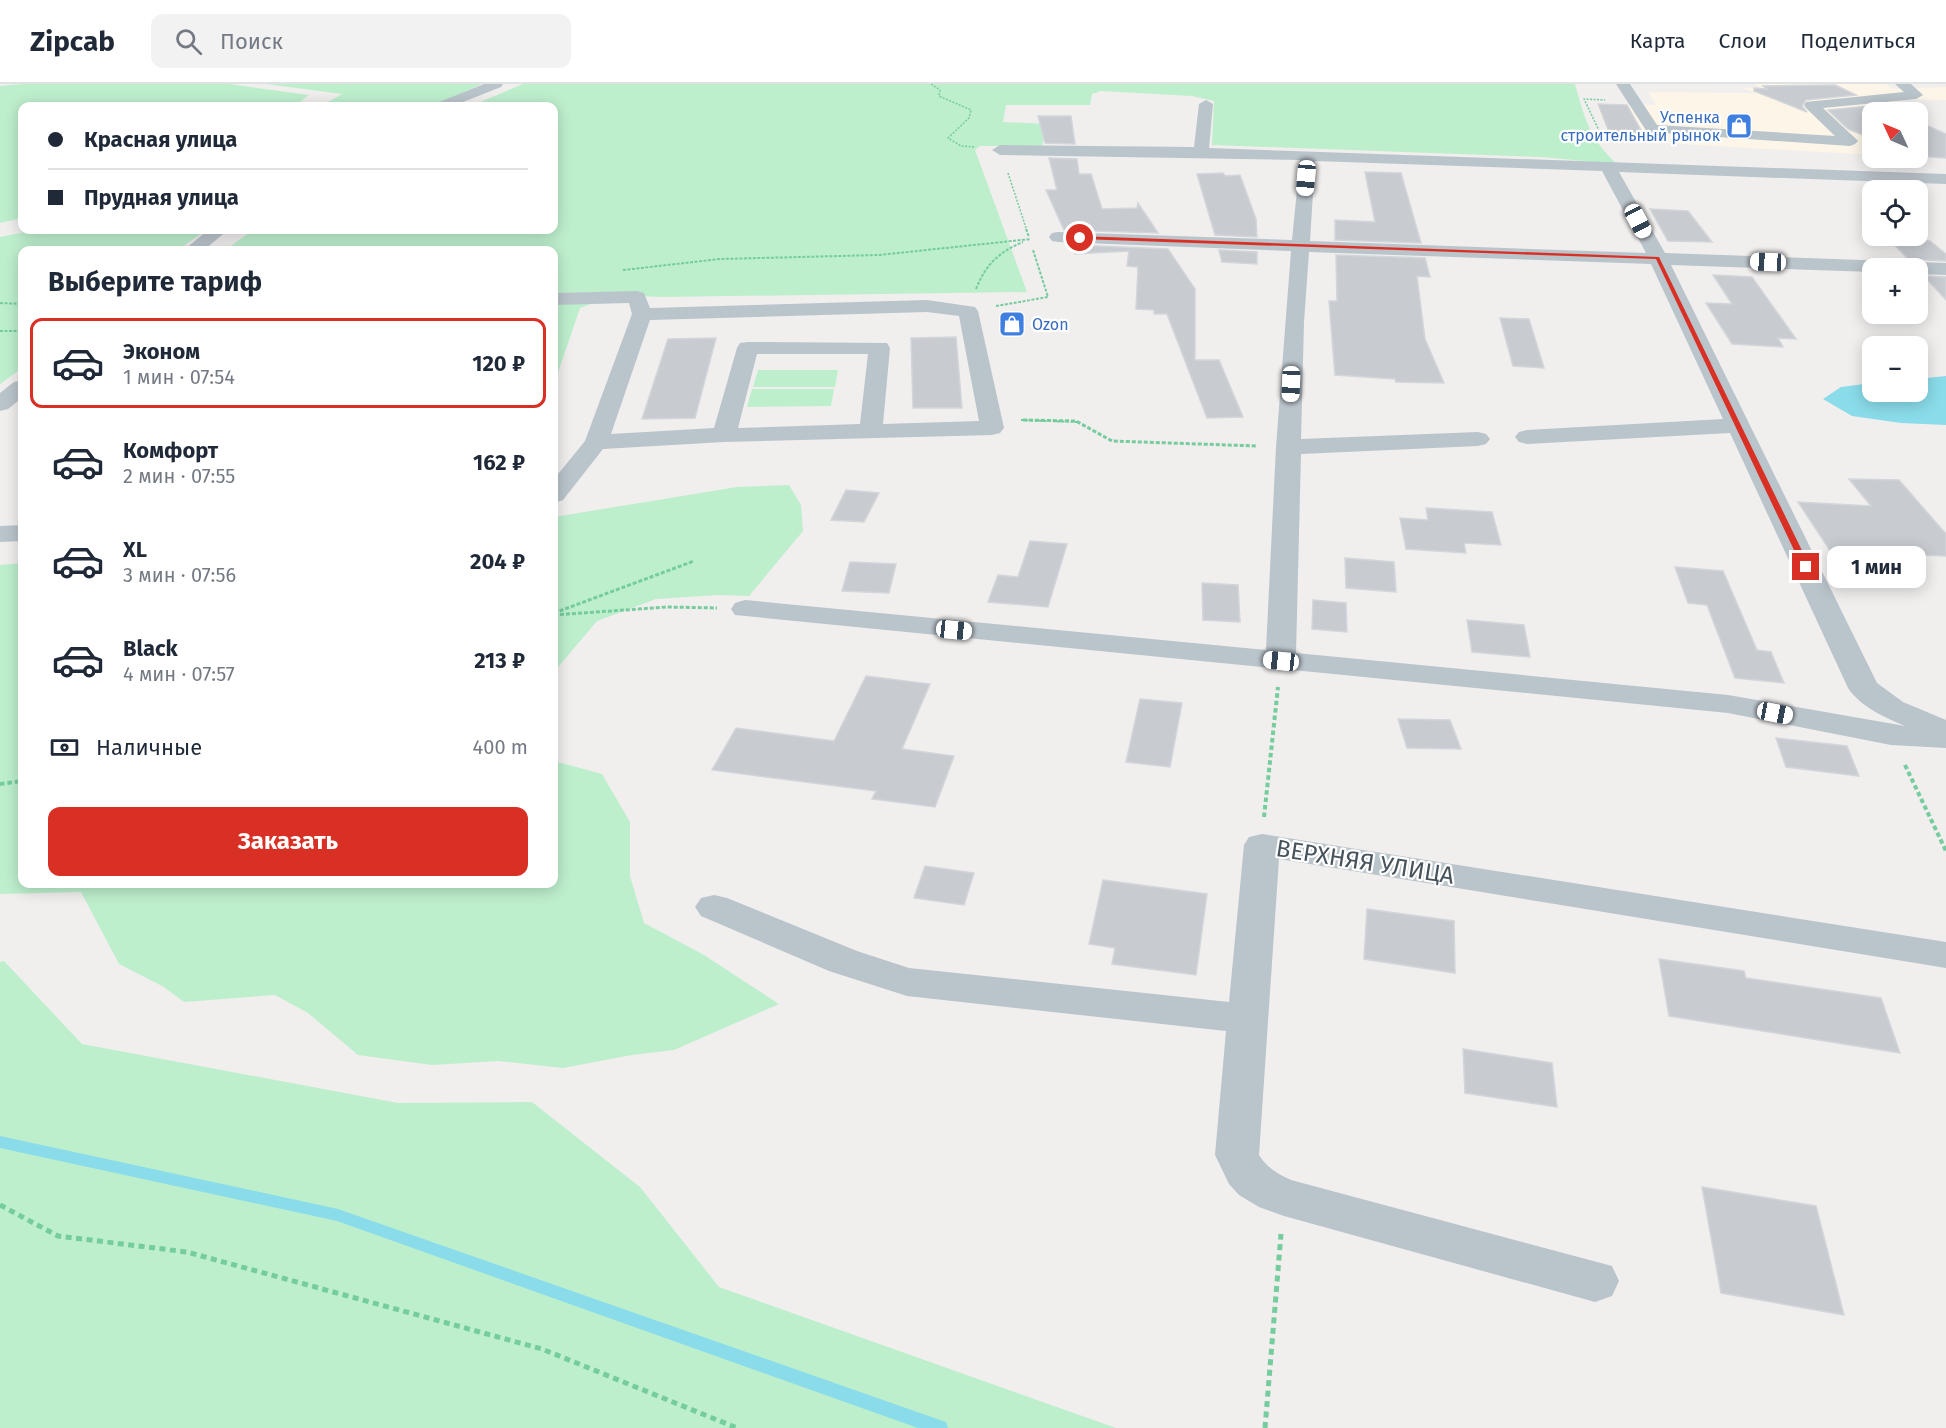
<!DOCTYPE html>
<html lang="ru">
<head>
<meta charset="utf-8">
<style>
	body { margin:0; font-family:"Fira Sans",sans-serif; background:#f2f2f3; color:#1f2937; height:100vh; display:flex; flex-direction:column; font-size:22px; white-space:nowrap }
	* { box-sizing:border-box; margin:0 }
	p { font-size:20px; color:#747a83 }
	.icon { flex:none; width:33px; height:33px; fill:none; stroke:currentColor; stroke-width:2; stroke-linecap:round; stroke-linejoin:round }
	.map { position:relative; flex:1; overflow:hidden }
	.sheet { position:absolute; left:18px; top:162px; width:540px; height:642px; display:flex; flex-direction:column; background:#fff; border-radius:12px; box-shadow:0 3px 15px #0003 }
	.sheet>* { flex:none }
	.guide { position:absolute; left:18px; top:18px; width:540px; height:132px; border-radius:12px; box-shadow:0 3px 15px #0003; display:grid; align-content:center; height:132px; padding:0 30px; background:#fff }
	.needle { width:39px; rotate:314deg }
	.fabs { position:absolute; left:1862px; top:18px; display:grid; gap:12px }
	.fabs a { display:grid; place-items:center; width:66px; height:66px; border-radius:12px; background:#fff; box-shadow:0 3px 15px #0003; font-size:30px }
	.end { position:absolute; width:27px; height:27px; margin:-14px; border:8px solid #d93025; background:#fff; box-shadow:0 0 0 3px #fff }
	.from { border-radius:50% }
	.bubble { position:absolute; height:42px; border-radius:12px; background:#fff; box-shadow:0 3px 15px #0003; font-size:20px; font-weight:700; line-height:42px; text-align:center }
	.car { position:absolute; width:18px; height:36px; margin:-18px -9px; border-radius:8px; box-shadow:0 0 4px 2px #0007; background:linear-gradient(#fff 24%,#345 0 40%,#fff 0 76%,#345 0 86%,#fff 0) }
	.guide b { display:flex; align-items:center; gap:21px; height:57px; font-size:22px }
	.guide b+b { border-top:2px solid #e0e1e3 }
	.guide i { width:15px; height:15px; background:#1f2937 }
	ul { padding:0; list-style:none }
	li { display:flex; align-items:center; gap:18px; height:90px; margin:0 12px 9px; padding:0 18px; border:3px solid transparent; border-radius:12px }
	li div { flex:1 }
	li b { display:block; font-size:22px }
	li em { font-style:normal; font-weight:700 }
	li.current { border-color:#d93025 }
	li>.icon { width:54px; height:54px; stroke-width:1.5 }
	h2 { padding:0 30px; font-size:27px; line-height:72px }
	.pay { display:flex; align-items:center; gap:15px; height:66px; padding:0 30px; font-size:22px }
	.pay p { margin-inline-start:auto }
	.primary-button { display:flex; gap:12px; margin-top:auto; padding:12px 30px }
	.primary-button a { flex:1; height:69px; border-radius:12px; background:#d93025; color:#fff; font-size:24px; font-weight:700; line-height:69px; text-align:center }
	header { display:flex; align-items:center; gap:36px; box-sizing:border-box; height:84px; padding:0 30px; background:#fff; border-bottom:2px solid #e0e1e3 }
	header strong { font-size:28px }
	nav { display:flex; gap:33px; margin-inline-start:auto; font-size:21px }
	.search { width:420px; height:54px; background:#f2f2f3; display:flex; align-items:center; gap:15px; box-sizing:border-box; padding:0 21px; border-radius:12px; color:#747a83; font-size:22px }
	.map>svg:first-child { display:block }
	.commercial { fill:#fcf5e8 }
	.green { fill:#bdefcd }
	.water { fill:#8adceb }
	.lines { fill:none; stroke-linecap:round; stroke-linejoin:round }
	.stream { fill:#8adceb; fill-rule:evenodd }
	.building { fill:#c8ccd1; stroke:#d2d5da; stroke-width:1.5 }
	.path-far4 { stroke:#75cc9d; stroke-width:1.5; stroke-dasharray:2 1.5; stroke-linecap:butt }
	.path-far3 { stroke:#75cc9d; stroke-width:2; stroke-dasharray:3 1.5; stroke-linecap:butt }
	.path-far2 { stroke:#75cc9d; stroke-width:3; stroke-dasharray:4 2; stroke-linecap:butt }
	.path-far1 { stroke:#75cc9d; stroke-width:4; stroke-dasharray:4.5 3; stroke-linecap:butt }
	.path { stroke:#75cc9d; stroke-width:5; stroke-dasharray:6 4.5; stroke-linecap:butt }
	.minor { fill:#bac4cb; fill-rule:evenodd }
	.route { fill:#d93025 }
	.labels { text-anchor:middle; stroke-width:4.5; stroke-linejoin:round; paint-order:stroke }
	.far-shop-label { font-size:16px; fill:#366cbe; stroke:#fff; text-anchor:end }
	.near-street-label { font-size:24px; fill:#47535c; stroke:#fff }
</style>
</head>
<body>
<header>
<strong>Zipcab</strong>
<div class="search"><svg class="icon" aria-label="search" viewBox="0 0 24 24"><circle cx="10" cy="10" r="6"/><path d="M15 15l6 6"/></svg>Поиск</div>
<nav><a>Карта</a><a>Слои</a><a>Поделиться</a></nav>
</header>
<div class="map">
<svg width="1946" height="1344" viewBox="0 0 1946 1344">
	<rect width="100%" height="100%" fill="#f1eeee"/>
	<!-- commercial -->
	<path class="commercial" d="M1755 0H1885L1894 5 1946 3V16L1900 15 1912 28H1872V71L1610 56 1596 19 1656 21 1648 8 1755 9 1743 4H1761Z"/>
	<!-- green -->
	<g class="green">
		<path d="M23 0H229L309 11 295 22H22V134L0 139V2Z"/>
		<path d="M266 0H482L433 22H321L342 10Z"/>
		<path d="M523 0H1575C1585 35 1589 54 1617 80L1541 73 1212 61 1214 17 1192 12 1101 7 1092 10 1090 21H1006L1003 38 1047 40 1042 62H980L975 66 1027 208 662 213 614 211 580 224 554 300V166H225L253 146H554V22H471Z"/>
		<path d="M36 146H206L178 166H22V284L0 300V153Z"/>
		<path d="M758 286H838L835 303H753Z"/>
		<path d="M752 305H834L831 322 747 323Z"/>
		<path d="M789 401 801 421 803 447 749 512 718 511 656 515 597 537 554 588V433L737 403Z"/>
		<path d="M22 479V800H554V677L602 690 630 738V792L644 839 704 871 779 920 674 966 632 971 563 984 498 977 432 981 358 971 308 929 275 911 184 918 164 903 119 880 81 808 0 810V481Z"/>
		<path d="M4 877 82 960 398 1019 532 1018 640 1103 719 1203 1116 1344H0V878Z"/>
	</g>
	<!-- water -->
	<path class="water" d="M1946 292V341L1901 339 1852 332 1823 315 1841 303 1872 299V308H1917V295Z"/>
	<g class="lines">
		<!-- stream -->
		<path class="stream" d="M0 1052 338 1125 940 1336 946 1338 948 1344H918L337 1137 0 1064Z"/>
	</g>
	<!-- building -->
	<g class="building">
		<path d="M1835 1 1856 11 1806 16 1802 22 1807 28 1754 7V4L1767 5 1763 2Z"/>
		<path d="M1598 20 1627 21 1647 57 1612 56Z"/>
		<path d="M1879 21 1897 28H1872V70L1863 69 1866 52 1848 45 1828 26Z"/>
		<path d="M1038 32H1071L1075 60 1045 59Z"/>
		<path d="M1917 37 1946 50V74L1917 72Z"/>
		<path d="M1049 74 1077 75 1079 90H1091L1102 125 1137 124 1138 119 1158 149 1064 146 1046 106H1057Z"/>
		<path d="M1365 88 1401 89 1421 159 1335 156V136L1375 138Z"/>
		<path d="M1223 89 1225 92 1240 91 1256 135 1257 153 1215 151 1197 90Z"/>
		<path d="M1650 125 1688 127 1712 158 1668 157Z"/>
		<path d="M1890 156 1930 157 1946 170V177L1908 175Z"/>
		<path d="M1071 161 1168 165 1195 205V276H1219L1243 333 1207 334 1167 230H1154V226L1136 225 1138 183 1127 182 1129 167 1075 170Z"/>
		<path d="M1219 166 1257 168V180L1222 178Z"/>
		<path d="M1336 171 1425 174 1430 193 1417 192 1425 255 1444 299 1396 298 1395 295 1335 291 1329 217H1337Z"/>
		<path d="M1713 191 1752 193 1796 255 1778 254 1783 263 1732 260 1706 219 1732 220Z"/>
		<path d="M1924 192 1946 193V216Z"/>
		<path d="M1500 234 1529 235 1544 284 1513 282Z"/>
		<path d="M956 253 962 324H913L911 254Z"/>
		<path d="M716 254 695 334 642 335 668 255Z"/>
		<path d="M1849 395 1899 396 1946 450V472L1867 469 1883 492 1846 491 1798 418 1871 422Z"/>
		<path d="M846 406 879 409 864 438 831 436Z"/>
		<path d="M1426 424 1492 428 1501 461 1464 459 1466 469 1406 465 1400 434 1428 436Z"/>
		<path d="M1030 457 1067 460 1048 523 988 518 998 491 1018 493Z"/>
		<path d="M1345 474 1394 478 1396 508 1346 504Z"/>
		<path d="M850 478 896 480 889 509 842 507Z"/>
		<path d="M1675 483 1723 487 1757 566 1771 568 1784 599 1735 594 1707 521 1688 519Z"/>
		<path d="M1202 499 1238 501 1240 538 1203 536Z"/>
		<path d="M1313 516 1346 519 1347 548 1312 545Z"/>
		<path d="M1467 536 1524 541 1530 573 1472 568Z"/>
		<path d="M866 592 930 600 902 665 954 672 935 723 872 715 876 707 712 686 736 644 834 657Z"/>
		<path d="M1140 615 1182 619 1170 683 1126 678Z"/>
		<path d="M1398 635 1450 636 1461 665 1407 664Z"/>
		<path d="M1776 654 1847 662 1859 692 1786 683Z"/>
		<path d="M925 782 974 789 964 821 914 814Z"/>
		<path d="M1103 796 1207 810 1196 891 1112 880 1115 864 1089 860Z"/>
		<path d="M1367 825 1454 837 1455 889 1364 875Z"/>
		<path d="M1659 875 1744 887 1746 894 1881 914 1900 969 1669 932Z"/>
		<path d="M1463 965 1552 979 1557 1023 1465 1009Z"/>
		<path d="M1702 1103 1816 1122 1844 1231 1721 1209Z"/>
	</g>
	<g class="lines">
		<!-- path-far4 -->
		<g class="path-far4">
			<path d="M931 0 940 6 939 12 971 26 969 34 948 54 961 62 975 63"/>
			<path d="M1604 57 1584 15 1605 16"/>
			<path d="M1008 89 1027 147"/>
		</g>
		<!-- path-far3 -->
		<g class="path-far3">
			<path d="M1026 145 1029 153"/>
			<path d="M623 186 720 175 879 171 1031 155"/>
			<path d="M976 205C986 180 999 168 1023 158"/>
			<path d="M0 219 22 220"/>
			<path d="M996 222 1048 213 1033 166"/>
			<path d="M0 247H22"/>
			<path d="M1021 336 1077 338"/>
		</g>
		<!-- path-far2 -->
		<g class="path-far2">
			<path d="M1023 336 1076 337 1112 357 1257 362"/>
			<path d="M554 529 694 477"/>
			<path d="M554 531 667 523 717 524"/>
		</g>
		<!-- path-far1 -->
		<g class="path-far1">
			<path d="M1905 681 1946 767"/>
			<path d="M0 700 22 697"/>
			<path d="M1264 733 1278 603"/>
		</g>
		<!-- path -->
		<g class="path">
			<path d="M0 1121 58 1152 187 1168 542 1265 737 1344"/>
			<path d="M1265 1344 1281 1150"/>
		</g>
		<!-- minor -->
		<g class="minor">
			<path d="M484 0H503L501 3 453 22H435L437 19Z"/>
			<path d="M1616 0H1630L1657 41 1835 52 1806 24 1804 21 1806 18 1904 8 1895 0H1911L1923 11 1916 15 1823 24 1855 54 1858 57 1855 60 1850 62 1647 48Z"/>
			<path d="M1206 16 1213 20 1209 64 1946 90V100L1619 88 1665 169 1946 179V191L1917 190V184H1872V188L1671 181 1877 599 1903 618 1946 636V664L1891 661 1728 629 735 531 731 525 735 519 745 516 1266 566 1276 363 1291 167 1058 158 1052 157 1049 153 1052 149 1058 148 1292 156 1300 76 1000 71 992 66 1000 61 1194 63 1199 20ZM1315 77 1602 87 1646 169 1310 157ZM1309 168 1651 180 1723 335 1527 346 1519 348 1515 353 1519 358 1527 360 1730 349 1848 604C1861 623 1884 633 1905 642L1728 611 1296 569 1301 370 1478 362 1486 360 1490 355 1486 350 1478 348 1301 355 1304 238Z"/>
			<path d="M208 146H228L204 166H184Z"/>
			<path d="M637 207 644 209 650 224 927 216 975 223 978 227 1004 344 1000 349 992 351 724 358 603 365 563 416 554 419V395L585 357 632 230 629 219 554 221V209ZM927 228 959 232 979 337 883 340 890 264 887 259 748 258 740 259 737 264 714 344 611 350 650 236ZM757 270H868L860 340 738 344Z"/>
			<path d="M22 296V314L8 325 0 327V309L14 298Z"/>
			<path d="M22 441V457L0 458V442Z"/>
			<path d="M1262 750 1946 858V884L1279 775 1259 1071C1267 1084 1278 1090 1291 1096L1612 1182 1619 1197 1612 1212 1595 1218 1284 1132 1259 1123 1239 1111 1229 1100 1215 1071 1226 947 907 912 829 887 701 832 695 823 701 814 714 811 727 814 857 867 909 884 1229 918 1244 761 1249 753Z"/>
		</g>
	</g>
	<!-- route -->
	<path class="route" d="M1078 152 1659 173 1810 483 1806 485 1802 483 1656 175 1080 155Z"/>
	<!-- icons -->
	<defs>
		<symbol id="shop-square" viewBox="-11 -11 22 22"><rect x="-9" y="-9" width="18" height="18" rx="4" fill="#3f7fe0" stroke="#fff"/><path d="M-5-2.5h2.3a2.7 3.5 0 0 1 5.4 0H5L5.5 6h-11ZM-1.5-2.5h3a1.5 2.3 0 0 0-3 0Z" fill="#fff"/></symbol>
	</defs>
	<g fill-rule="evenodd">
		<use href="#shop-square" x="1724" y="27" width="30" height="30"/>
		<use href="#shop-square" x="997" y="225" width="30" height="30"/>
	</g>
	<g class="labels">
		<!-- far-shop labels -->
		<g class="far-shop-label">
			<text x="1720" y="39">Успенка<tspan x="1720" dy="18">строительный рынок</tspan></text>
			<text x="1032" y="246" text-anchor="start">Ozon</text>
		</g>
		<!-- near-street labels -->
		<g class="near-street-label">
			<text transform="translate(1365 778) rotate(9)" y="8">ВЕРХНЯЯ УЛИЦА</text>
		</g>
	</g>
</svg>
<div class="fabs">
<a><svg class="needle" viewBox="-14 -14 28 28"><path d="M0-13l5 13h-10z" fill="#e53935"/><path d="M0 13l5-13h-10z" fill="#747a83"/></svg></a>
<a><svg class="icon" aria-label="locate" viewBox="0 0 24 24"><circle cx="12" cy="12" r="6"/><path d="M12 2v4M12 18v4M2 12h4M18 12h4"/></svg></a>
<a>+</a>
<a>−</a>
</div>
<i class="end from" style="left:1080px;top:154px"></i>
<i class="end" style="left:1806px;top:483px"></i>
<div class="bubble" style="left:1827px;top:462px;width:99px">1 мин</div>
<i class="car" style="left:1306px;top:94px;rotate:185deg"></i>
<i class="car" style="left:1638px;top:137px;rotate:152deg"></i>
<i class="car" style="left:1768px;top:178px;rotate:272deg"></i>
<i class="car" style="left:1291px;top:300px;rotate:182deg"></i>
<i class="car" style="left:954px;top:546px;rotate:96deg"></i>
<i class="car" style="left:1281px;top:577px;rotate:276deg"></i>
<i class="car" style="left:1775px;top:629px;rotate:101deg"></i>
<div class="guide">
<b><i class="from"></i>Красная улица</b>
<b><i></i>Прудная улица</b>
</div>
<section class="sheet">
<h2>Выберите тариф</h2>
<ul>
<li class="current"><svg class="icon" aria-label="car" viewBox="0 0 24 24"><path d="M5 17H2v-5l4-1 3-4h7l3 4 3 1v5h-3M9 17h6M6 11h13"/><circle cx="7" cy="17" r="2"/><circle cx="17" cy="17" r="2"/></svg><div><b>Эконом</b><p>1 мин · 07:54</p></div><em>120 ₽</em></li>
<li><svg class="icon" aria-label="car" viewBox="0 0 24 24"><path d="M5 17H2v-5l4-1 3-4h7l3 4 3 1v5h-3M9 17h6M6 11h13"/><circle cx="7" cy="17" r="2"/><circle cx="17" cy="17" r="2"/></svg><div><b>Комфорт</b><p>2 мин · 07:55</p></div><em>162 ₽</em></li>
<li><svg class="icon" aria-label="car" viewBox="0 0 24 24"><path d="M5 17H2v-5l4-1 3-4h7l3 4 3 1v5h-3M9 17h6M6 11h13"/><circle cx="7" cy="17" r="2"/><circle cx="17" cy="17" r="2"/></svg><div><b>XL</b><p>3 мин · 07:56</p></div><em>204 ₽</em></li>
<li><svg class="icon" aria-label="car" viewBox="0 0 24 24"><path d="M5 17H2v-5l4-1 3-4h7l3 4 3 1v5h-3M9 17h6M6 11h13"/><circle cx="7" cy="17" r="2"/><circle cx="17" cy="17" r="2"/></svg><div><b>Black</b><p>4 мин · 07:57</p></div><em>213 ₽</em></li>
</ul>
<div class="pay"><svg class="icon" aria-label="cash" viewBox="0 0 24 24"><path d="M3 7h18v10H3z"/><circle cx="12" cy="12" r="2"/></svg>Наличные<p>400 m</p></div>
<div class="primary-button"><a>Заказать</a></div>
</section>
</div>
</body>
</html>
